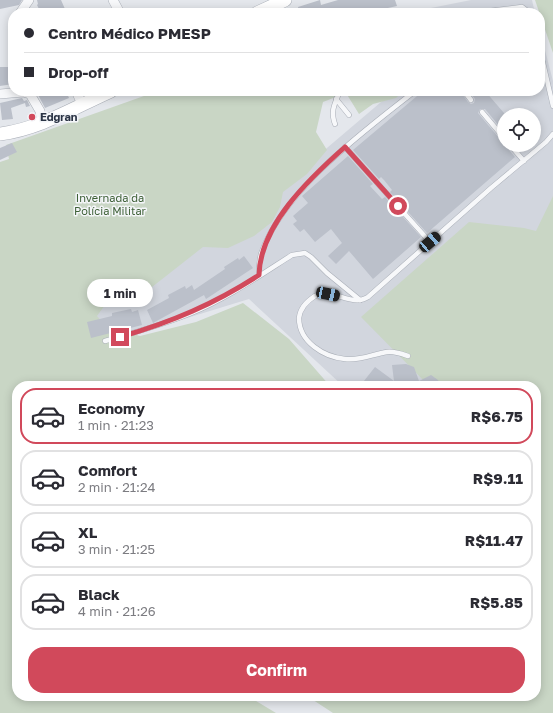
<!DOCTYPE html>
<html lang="en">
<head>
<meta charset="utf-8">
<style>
	body { margin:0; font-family:"Golos Text",sans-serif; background:#f2f2f3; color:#2b2b33; height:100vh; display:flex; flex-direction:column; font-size:15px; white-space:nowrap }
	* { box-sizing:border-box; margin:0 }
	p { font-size:13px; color:#7c7c81 }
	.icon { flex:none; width:22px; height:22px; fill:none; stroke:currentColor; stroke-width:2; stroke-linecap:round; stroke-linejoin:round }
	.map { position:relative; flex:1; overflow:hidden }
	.details { position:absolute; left:12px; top:381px; width:529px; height:320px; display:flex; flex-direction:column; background:#fff; border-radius:16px; box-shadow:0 2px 10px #0003 }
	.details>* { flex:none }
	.hud { position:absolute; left:8px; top:8px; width:537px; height:88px; border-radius:16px; box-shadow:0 2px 10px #0003; display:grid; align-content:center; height:88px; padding:0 16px; background:#fff }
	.controls { position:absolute; left:497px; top:108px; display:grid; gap:8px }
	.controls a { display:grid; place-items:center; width:44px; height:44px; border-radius:50%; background:#fff; box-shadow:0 2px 10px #0003; font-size:20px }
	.end { position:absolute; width:18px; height:18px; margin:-9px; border:5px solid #d1495b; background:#fff; box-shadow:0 0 0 2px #fff }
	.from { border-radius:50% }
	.bubble { position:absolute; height:28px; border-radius:14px; background:#fff; box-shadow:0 2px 10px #0003; font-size:13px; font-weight:700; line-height:28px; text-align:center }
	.car { position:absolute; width:12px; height:24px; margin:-12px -6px; border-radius:5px; box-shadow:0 0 3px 1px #0007; background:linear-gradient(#222 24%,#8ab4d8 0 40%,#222 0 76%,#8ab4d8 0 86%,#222 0) }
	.hud b { display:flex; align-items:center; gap:14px; height:38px; font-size:15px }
	.hud b+b { border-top:1px solid #e1e1e2 }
	.hud i { width:10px; height:10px; background:#2b2b33 }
	ul { padding:7px 0 0; list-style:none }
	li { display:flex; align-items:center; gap:12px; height:56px; margin:0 8px 6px; padding:0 8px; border:2px solid #e1e1e2; border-radius:16px }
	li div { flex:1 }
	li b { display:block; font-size:15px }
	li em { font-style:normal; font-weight:700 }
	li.selected { border-color:#d1495b }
	li>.icon { width:36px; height:36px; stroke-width:1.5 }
	.cta { display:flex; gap:8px; margin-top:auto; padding:8px 16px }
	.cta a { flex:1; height:46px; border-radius:16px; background:#d1495b; color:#fff; font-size:16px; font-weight:700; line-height:46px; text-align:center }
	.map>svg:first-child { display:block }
	.built { fill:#d2d6de; fill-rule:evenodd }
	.green { fill:#c9d6c5 }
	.building { fill:#bbc0ca }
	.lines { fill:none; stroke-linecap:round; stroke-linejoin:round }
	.service-casing { stroke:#a9aeb7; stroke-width:5.5 }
	.minor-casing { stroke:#a9aeb7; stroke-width:10 }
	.secondary-casing { stroke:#a9aeb7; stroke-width:14 }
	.service { stroke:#f7f8fa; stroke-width:4.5 }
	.minor { stroke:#f7f8fa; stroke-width:9 }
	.secondary { stroke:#fff; stroke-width:13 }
	.route { stroke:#d1495b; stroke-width:5 }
	.poi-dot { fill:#d1495b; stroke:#f4f6f9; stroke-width:1.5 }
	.labels { text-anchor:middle; stroke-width:3; stroke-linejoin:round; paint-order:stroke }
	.poi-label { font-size:11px; font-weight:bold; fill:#2b3445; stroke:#f4f6f9; text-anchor:start }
	.park-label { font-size:11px; fill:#3f6138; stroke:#f4f6f9 }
</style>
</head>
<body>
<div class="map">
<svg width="553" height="713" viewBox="0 0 553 713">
	<rect width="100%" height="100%" fill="#e4e7ec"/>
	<!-- built -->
	<g class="built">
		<path d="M471 0H532L535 13H406Z"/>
		<path d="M540 31 553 81V197L466 386H343L249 299 86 349 63 277 261 204 394 91H540ZM504 115H534V145H504Z"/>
	</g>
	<!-- green -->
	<g class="green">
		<path d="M535 0H553V53Z"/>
		<path d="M158 91H403L396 98 373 104 359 114 346 93 323 102 316 132 327 150 307 174 283 192 280 207 272 222 254 236 228 248 203 247 147 291 110 298 97 316 106 326 140 336 196 322 243 303 289 339 330 386H17V696H248L276 713H0V162L9 159 6 145Z"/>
		<path d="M553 196V713H333L307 696H536V386H429L361 317 469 222 524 228 536 231Z"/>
	</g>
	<!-- building -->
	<g class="building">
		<path d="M0 0H22L19 5 0 9Z"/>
		<path d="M37 0H61L65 9 58 13H41L37 5 38 4Z"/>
		<path d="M320 0 321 5 338 0H395L397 6 365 13H299L298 7Z"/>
		<path d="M0 67H11V70H13V84L0 86Z"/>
		<path d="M36 91H66L69 98 45 108Z"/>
		<path d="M423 91H460L468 102 471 104 474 103 475 99 469 91H485L504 113V132L485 109H480L478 113 515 157 427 233 390 192 392 190 384 180 381 177 379 179 353 150Z"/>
		<path d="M22 98 24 101 27 100 30 106 26 107 25 103 11 108 13 119 2 120 0 103Z"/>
		<path d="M12 143 17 152 0 160V148Z"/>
		<path d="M348 156 373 184 370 186 382 199 385 197 421 237 373 279 349 251 336 264 328 256 342 243 331 229 315 242 304 229 300 232 293 224 297 221 293 216 308 203 302 196Z"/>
		<path d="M244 256 253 268 206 299 204 295 153 323 147 310 169 298 168 295 185 286 186 289 192 285 194 290 225 269 224 267 238 258 239 260Z"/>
		<path d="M131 309 132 312 138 310 142 325 91 338 87 322 112 316V313Z"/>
		<path d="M406 364 414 367 419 381 431 375 438 380 441 386H360L375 367 394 381 392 365Z"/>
	</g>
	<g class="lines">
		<defs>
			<g id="service">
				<path d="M472 13 522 7 530 13"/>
				<path d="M540 50 553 106"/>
				<path d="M464 91 471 100"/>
				<path d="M336 99 349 115"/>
				<path d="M482 112 504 138"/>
				<path d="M335 124C330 111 335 103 340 91"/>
				<path d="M510 145 524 161"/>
				<path d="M345 147 430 242"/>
				<path d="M259 275C259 268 259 261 261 254 283 190 363 132 415 91"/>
				<path d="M105 341C133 333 162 325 189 314 226 299 259 276 292 255L305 253 311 257 327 273 360 300"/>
				<path d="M408 356C402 354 394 351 387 352 373 354 360 361 345 359 324 357 299 342 299 318 300 309 307 301 315 296 330 288 345 302 360 300 362 300 366 298 368 297L491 188 546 142 553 134"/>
			</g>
			<g id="minor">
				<path d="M113 0 120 13"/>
				<path d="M20 13 29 0"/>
				<path d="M76 91 82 104"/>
				<path d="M0 94 23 92 30 94 40 111 42 123"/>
			</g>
			<g id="secondary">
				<path d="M257 13 285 0"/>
				<path d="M0 134C40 129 75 107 111 91"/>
			</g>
		</defs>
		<!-- service casing -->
		<use href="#service" class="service-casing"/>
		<!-- minor casing -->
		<use href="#minor" class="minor-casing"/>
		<!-- secondary casing -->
		<use href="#secondary" class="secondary-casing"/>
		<!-- service -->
		<use href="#service" class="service"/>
		<!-- minor -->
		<use href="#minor" class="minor"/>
		<!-- secondary -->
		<use href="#secondary" class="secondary"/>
	</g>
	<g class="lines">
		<!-- route -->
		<path class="route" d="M120 337C172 322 214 304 259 275 260 225 310 178 345 147L398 206"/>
	</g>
	<!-- markers -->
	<circle class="poi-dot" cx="32" cy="117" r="4"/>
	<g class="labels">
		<!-- poi labels -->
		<g class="poi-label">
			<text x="40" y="121">Edgran</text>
		</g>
		<!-- park labels -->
		<g class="park-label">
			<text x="110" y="202">Invernada da<tspan x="110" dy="13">Polícia Militar</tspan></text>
		</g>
	</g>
</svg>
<div class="controls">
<a><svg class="icon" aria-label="locate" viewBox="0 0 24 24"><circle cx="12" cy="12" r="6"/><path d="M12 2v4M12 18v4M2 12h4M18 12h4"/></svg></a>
</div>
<i class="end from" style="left:398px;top:206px"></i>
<i class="end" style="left:120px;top:337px"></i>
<div class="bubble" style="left:87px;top:279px;width:66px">1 min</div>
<i class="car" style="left:430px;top:242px;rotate:49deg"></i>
<i class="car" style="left:328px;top:294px;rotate:102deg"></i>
<div class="hud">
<b><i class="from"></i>Centro Médico PMESP</b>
<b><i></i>Drop-off</b>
</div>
<section class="details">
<ul>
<li class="selected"><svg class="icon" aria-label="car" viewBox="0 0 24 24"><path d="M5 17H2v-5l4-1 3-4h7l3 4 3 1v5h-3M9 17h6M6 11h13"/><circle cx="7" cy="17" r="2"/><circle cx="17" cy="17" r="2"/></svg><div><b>Economy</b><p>1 min · 21:23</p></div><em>R$6.75</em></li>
<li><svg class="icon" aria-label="car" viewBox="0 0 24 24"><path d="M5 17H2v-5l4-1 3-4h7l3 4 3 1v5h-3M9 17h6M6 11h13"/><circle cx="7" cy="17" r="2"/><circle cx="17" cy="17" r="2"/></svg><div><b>Comfort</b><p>2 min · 21:24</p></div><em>R$9.11</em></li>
<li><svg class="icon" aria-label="car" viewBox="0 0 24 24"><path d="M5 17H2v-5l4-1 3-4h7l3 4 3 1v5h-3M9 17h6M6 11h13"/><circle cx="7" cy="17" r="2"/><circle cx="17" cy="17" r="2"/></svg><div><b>XL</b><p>3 min · 21:25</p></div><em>R$11.47</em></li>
<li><svg class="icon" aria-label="car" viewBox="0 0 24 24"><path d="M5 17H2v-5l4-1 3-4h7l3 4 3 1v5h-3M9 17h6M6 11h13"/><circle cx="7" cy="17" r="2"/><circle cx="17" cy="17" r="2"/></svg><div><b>Black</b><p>4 min · 21:26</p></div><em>R$5.85</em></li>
</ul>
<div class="cta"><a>Confirm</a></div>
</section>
</div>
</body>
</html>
